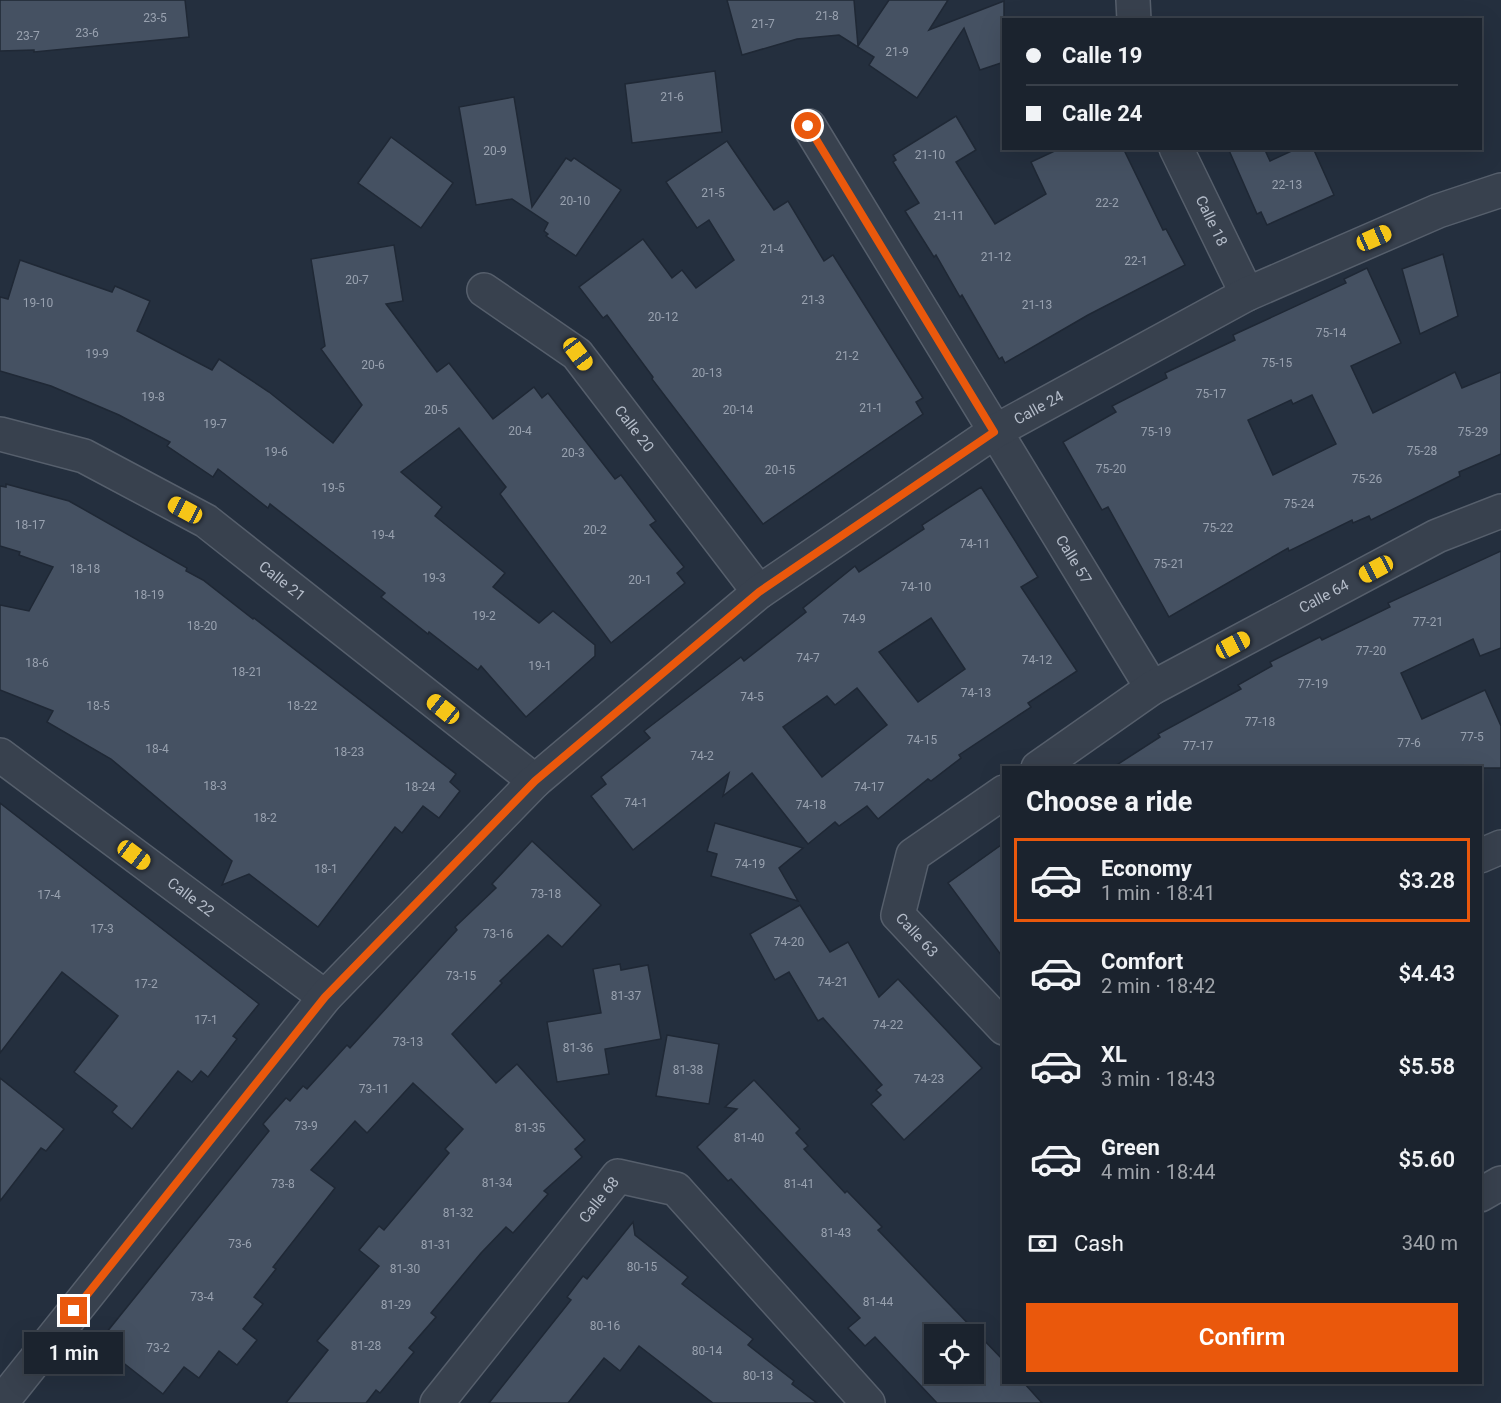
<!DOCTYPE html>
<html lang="en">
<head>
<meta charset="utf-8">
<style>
	body { margin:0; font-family:Roboto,sans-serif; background:#242b36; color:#f1f3f6; height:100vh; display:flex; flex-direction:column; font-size:22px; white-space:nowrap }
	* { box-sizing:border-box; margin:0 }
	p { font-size:20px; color:#a0a4aa }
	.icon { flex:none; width:33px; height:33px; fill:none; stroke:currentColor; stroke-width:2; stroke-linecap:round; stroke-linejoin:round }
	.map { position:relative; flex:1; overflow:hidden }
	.side { position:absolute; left:1002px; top:766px; width:480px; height:618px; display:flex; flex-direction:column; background:#1b232e; border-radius:0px; box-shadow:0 6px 24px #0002,0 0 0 2px #39404a }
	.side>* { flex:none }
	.banner { position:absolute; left:1002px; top:18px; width:480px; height:132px; border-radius:0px; box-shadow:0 6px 24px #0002,0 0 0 2px #39404a; display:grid; align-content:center; height:132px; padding:0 24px; background:#1b232e }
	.controls { position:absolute; left:924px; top:1324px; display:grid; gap:12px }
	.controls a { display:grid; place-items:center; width:60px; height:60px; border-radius:0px; background:#1b232e; box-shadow:0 6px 24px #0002,0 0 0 2px #39404a; font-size:30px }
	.end { position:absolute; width:27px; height:27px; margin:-14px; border:8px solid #ea580c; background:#fff; box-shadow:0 0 0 3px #fff }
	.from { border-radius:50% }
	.bubble { position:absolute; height:42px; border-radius:0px; background:#1b232e; box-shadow:0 6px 24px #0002,0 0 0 2px #39404a; font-size:20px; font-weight:600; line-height:42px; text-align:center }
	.car { position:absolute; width:18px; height:36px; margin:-18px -9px; border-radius:8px; box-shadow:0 0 4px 2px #0007; background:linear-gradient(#f5c518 24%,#345 0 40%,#f5c518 0 76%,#345 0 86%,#f5c518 0) }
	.banner b { display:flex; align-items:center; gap:21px; height:57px; font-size:22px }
	.banner b+b { border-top:2px solid #39404a }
	.banner i { width:15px; height:15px; background:#f1f3f6 }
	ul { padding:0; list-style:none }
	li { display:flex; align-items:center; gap:18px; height:84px; margin:0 12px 9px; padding:0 12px; border:3px solid transparent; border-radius:0px }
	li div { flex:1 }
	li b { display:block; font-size:22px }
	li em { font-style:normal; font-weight:600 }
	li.selected { border-color:#ea580c }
	li>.icon { width:54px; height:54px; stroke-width:1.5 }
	h2 { padding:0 24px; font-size:27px; line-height:72px }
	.pay { display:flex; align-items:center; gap:15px; height:66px; padding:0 24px; font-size:22px }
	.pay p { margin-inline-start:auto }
	.primary-button { display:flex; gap:12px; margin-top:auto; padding:12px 24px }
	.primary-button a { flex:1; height:69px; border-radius:0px; background:#ea580c; color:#fff; font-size:24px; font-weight:600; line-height:69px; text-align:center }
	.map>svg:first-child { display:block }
	.building { fill:#455162; stroke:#1f2835; stroke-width:1.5; fill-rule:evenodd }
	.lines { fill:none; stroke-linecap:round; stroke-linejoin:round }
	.street-casing { stroke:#565f6c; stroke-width:36 }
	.street { stroke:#38414e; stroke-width:33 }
	.route { stroke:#ea580c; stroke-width:8 }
	.labels { text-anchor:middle; stroke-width:5; stroke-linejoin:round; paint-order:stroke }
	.number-label { font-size:12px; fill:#98a1af }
	.street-label { font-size:15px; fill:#b4bcc9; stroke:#1d2633 }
</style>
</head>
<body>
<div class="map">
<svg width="1501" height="1403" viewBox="0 0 1501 1403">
	<rect width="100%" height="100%" fill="#242f3e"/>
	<!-- building -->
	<g class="building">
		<path d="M0 0H185L189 37 34 52V50L0 51Z"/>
		<path d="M727 0H854L858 46 889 0H948L929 30 1004 1V62L980 70 964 28 917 98 869 65 874 57 839 35 797 39 742 55Z"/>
		<path d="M715 71 722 132 632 143 625 84Z"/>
		<path d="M514 97 532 207 566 158 571 161 574 158 621 190 576 256 546 236 548 234 544 231 548 223 512 199 476 205 459 107Z"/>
		<path d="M956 116 976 150 956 162 995 224 1046 194 1031 162 1061 148H1123L1163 230 1166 229 1185 265 1088 315 1005 363 1002 357 999 359 962 295 960 297 936 255 934 257 905 211 919 203 893 162 896 160 893 155Z"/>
		<path d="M391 137 453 183 421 228 358 183Z"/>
		<path d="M727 141 774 210 788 201 824 261 833 255 923 398 916 402 923 414 763 524 652 379 653 377 607 315 603 318 579 287 643 239 672 278 682 270 696 288 734 260 709 220 697 228 666 182Z"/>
		<path d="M1228 148H1264L1270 161 1298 148H1313L1334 195 1267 225 1261 212 1257 214Z"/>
		<path d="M394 245 403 301 386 304 437 372 449 363 493 419 534 387 542 398 548 393 615 479 621 475 656 521 650 525 684 567 677 573 685 583 611 643 500 494 506 487 459 428 401 472 442 507 435 516 505 573 493 587 539 623 553 611 595 645V656L526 717 481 666 478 670 429 632 428 634 381 597 385 593 270 504 268 508 218 469 213 477 167 446 170 442 119 415 51 386 0 371V297L8 299 20 260 112 292 115 286 150 301 137 331 212 370 219 359 269 392 333 443 362 405 321 349 325 346 311 259Z"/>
		<path d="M1443 254 1458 316 1420 334 1402 269Z"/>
		<path d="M1367 268 1401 343 1351 366 1373 413 1455 372 1462 388 1501 372V454L1459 472 1460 476 1371 520 1369 516 1353 523 1352 520 1289 551 1288 548 1169 617 1108 507 1102 510 1063 442 1116 412 1112 406 1167 378 1165 373 1235 340 1233 335 1346 283 1344 279ZM1312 395 1336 444 1273 475 1248 420 1291 400 1293 404Z"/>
		<path d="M6 484 69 501 187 568 186 571 203 580 253 619 254 618 456 774 450 782 460 791 439 818 423 806 402 833 395 827 318 927 249 874 222 885 232 861 111 759 47 722 53 711 0 690V605L29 611 53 567 19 555 20 552 0 546V486L6 487Z"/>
		<path d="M981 487 1038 577 1021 587 1077 671 1028 703 1031 707 959 755 961 758 931 781 928 779 878 819 867 806 839 826 835 822 808 844 752 773 723 796 729 773 633 850 591 796 606 784 601 777 650 738 644 731 741 657 744 661 806 612 803 608 855 566 859 572 924 529 922 525ZM931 618 965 669 918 702 879 652ZM857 688 887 725 822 777 783 727 827 696 835 705Z"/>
		<path d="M1501 551V648L1480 656 1473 639 1401 673 1422 719 1485 690 1501 726V768H1112L1160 737 1158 734 1241 689 1238 685 1272 666 1270 662 1320 637 1322 640 1390 607 1388 603Z"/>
		<path d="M0 803 259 1004 233 1036 237 1039 208 1077 201 1071 192 1082 178 1071 132 1129 112 1112 117 1106 74 1072 118 1016 62 972 0 1053Z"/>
		<path d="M715 823 803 848 779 868 798 901 711 876 717 854 707 851Z"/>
		<path d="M532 841 601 905 562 947 548 935 500 981 502 983 452 1034 496 1083 517 1064 585 1140 575 1149 582 1157 544 1191 548 1194 513 1233 506 1227 481 1253 431 1313 436 1317 409 1348 414 1352 380 1393 376 1390 366 1403H286L328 1350 317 1341 379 1266 359 1250 379 1226 384 1230 449 1153 445 1149 463 1129 413 1083 367 1133 355 1121 311 1170 335 1188 273 1267 276 1269 254 1297 263 1304 243 1329 257 1340 237 1365 219 1351 199 1378 184 1367 163 1394 98 1343 269 1131 263 1124 286 1098 290 1101 303 1086 307 1089 347 1045 350 1048 457 930 455 927 496 888 492 884Z"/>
		<path d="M1004 843V959L948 883Z"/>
		<path d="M800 905 830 952 848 942 879 997 898 979 982 1068 904 1140 871 1104 881 1095 876 1090 882 1085 823 1018 818 1021 789 972 775 980 750 934Z"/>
		<path d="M620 964 621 970 648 965 661 1039 605 1049 609 1074 557 1082 547 1022 601 1013 593 969Z"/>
		<path d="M667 1035 719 1044 709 1104 656 1096Z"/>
		<path d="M0 1078 64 1129 46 1151 41 1148 0 1201Z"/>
		<path d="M754 1080 800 1129 796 1133 808 1146 804 1149 845 1193 847 1191 882 1227 878 1230 1004 1361V1383H1024L1042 1403H937L875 1337 865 1346 848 1328 860 1318 731 1179 728 1181 697 1147 737 1109 725 1107ZM934 1335H974V1374H934Z"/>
		<path d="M633 1222 635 1235 688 1277 682 1284 753 1339 748 1345 794 1381 792 1384 817 1403H713L639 1346 620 1371 604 1358 568 1403H489L571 1300 567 1297 583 1276 587 1279Z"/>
	</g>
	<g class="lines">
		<defs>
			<g id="street">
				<path d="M1133 0 1134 20"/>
				<path id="s1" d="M809 126 1152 688"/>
				<path id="s2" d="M1176 148 1247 294"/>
				<path id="s3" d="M484 290 577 354 759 592"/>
				<path id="s4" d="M0 434 84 456 206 521 535 781"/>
				<path id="s5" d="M0 755 325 997"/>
				<path id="s6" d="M1038 768 1152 688 1437 536 1501 511"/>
				<path id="s7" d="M1004 792 913 855 898 915 1004 1028"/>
				<path d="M1480 856 1501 847"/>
				<path d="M1480 1195 1501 1183"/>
				<path id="s8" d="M1 1403 325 997 535 781 759 592 994 432 1247 294 1438 211 1501 190"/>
				<path id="s9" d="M437 1403 618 1176 676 1189 868 1403"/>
			</g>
		</defs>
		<!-- street casing -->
		<use href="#street" class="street-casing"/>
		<!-- street -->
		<use href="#street" class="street"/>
	</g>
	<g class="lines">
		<!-- route -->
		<path class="route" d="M74 1311 325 997 535 781 759 592 994 432 808 126"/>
	</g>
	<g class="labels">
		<!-- number labels -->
		<g class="number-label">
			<text x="827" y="20">21-8</text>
			<text x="155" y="22">23-5</text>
			<text x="763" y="28">21-7</text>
			<text x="87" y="37">23-6</text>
			<text x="28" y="40">23-7</text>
			<text x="897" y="56">21-9</text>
			<text x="672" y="101">21-6</text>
			<text x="495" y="155">20-9</text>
			<text x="930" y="159">21-10</text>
			<text x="1287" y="189">22-13</text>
			<text x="713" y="197">21-5</text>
			<text x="575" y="205">20-10</text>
			<text x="1107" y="207">22-2</text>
			<text x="949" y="220">21-11</text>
			<text x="772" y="253">21-4</text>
			<text x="996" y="261">21-12</text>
			<text x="1136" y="265">22-1</text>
			<text x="357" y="284">20-7</text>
			<text x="813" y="304">21-3</text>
			<text x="38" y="307">19-10</text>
			<text x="1037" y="309">21-13</text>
			<text x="663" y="321">20-12</text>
			<text x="1331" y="337">75-14</text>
			<text x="97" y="358">19-9</text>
			<text x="847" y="360">21-2</text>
			<text x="1277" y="367">75-15</text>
			<text x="373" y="369">20-6</text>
			<text x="707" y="377">20-13</text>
			<text x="1211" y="398">75-17</text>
			<text x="153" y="401">19-8</text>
			<text x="871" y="412">21-1</text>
			<text x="436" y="414">20-5</text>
			<text x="738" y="414">20-14</text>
			<text x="215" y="428">19-7</text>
			<text x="520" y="435">20-4</text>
			<text x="1156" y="436">75-19</text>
			<text x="1473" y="436">75-29</text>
			<text x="1422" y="455">75-28</text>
			<text x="276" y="456">19-6</text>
			<text x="573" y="457">20-3</text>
			<text x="1111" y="473">75-20</text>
			<text x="780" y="474">20-15</text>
			<text x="1367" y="483">75-26</text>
			<text x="333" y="492">19-5</text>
			<text x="1299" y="508">75-24</text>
			<text x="30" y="529">18-17</text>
			<text x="1218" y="532">75-22</text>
			<text x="595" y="534">20-2</text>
			<text x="383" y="539">19-4</text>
			<text x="975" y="548">74-11</text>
			<text x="1169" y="568">75-21</text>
			<text x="85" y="573">18-18</text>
			<text x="434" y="582">19-3</text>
			<text x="640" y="584">20-1</text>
			<text x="916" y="591">74-10</text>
			<text x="149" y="599">18-19</text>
			<text x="484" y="620">19-2</text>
			<text x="854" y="623">74-9</text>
			<text x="1428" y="626">77-21</text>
			<text x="202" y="630">18-20</text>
			<text x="1371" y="655">77-20</text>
			<text x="808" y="662">74-7</text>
			<text x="1037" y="664">74-12</text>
			<text x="37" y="667">18-6</text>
			<text x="540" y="670">19-1</text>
			<text x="247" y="676">18-21</text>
			<text x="1313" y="688">77-19</text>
			<text x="976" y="697">74-13</text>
			<text x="752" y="701">74-5</text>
			<text x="98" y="710">18-5</text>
			<text x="302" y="710">18-22</text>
			<text x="1260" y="726">77-18</text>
			<text x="1472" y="741">77-5</text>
			<text x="922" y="744">74-15</text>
			<text x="1409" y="747">77-6</text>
			<text x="1198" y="750">77-17</text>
			<text x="157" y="753">18-4</text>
			<text x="349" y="756">18-23</text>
			<text x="702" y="760">74-2</text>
			<text x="215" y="790">18-3</text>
			<text x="420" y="791">18-24</text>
			<text x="869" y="791">74-17</text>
			<text x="636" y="807">74-1</text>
			<text x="811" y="809">74-18</text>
			<text x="265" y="822">18-2</text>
			<text x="750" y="868">74-19</text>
			<text x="326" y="873">18-1</text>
			<text x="546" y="898">73-18</text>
			<text x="49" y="899">17-4</text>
			<text x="102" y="933">17-3</text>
			<text x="498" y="938">73-16</text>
			<text x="789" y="946">74-20</text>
			<text x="461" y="980">73-15</text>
			<text x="833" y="986">74-21</text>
			<text x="146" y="988">17-2</text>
			<text x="626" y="1000">81-37</text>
			<text x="206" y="1024">17-1</text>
			<text x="888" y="1029">74-22</text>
			<text x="408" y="1046">73-13</text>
			<text x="578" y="1052">81-36</text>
			<text x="688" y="1074">81-38</text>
			<text x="929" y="1083">74-23</text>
			<text x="374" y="1093">73-11</text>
			<text x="306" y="1130">73-9</text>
			<text x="530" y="1132">81-35</text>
			<text x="749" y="1142">81-40</text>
			<text x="497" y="1187">81-34</text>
			<text x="283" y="1188">73-8</text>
			<text x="799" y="1188">81-41</text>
			<text x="458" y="1217">81-32</text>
			<text x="836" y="1237">81-43</text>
			<text x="240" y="1248">73-6</text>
			<text x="436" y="1249">81-31</text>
			<text x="642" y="1271">80-15</text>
			<text x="405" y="1273">81-30</text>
			<text x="202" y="1301">73-4</text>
			<text x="878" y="1306">81-44</text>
			<text x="396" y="1309">81-29</text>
			<text x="605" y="1330">80-16</text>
			<text x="366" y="1350">81-28</text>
			<text x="158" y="1352">73-2</text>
			<text x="707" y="1355">80-14</text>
			<text x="758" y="1380">80-13</text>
		</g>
		<!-- street labels -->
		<g class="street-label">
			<text dy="5" stroke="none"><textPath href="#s2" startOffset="81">Calle 18</textPath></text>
			<text dy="5" stroke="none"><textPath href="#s8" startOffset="1449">Calle 24</textPath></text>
			<text dy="5" stroke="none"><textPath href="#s3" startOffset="207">Calle 20</textPath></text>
			<text dy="5" stroke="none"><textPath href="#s1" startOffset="508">Calle 57</textPath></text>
			<text dy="5" stroke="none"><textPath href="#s4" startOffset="322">Calle 21</textPath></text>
			<text dy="5" stroke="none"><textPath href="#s6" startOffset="334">Calle 64</textPath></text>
			<text dy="5" stroke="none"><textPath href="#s5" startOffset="238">Calle 22</textPath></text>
			<text dy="5" stroke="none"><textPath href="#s7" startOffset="200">Calle 63</textPath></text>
			<text dy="5" stroke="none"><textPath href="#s9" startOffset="260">Calle 68</textPath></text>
		</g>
	</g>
</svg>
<div class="controls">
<a><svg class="icon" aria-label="locate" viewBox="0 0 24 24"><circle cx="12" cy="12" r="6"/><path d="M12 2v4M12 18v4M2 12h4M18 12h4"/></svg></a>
</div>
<i class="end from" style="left:808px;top:126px"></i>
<i class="end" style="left:74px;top:1311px"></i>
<div class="bubble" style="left:24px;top:1332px;width:99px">1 min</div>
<i class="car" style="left:1374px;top:238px;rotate:66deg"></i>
<i class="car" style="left:578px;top:354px;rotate:143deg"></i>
<i class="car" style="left:185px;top:510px;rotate:298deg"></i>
<i class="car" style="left:1376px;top:569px;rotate:242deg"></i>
<i class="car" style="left:1233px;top:645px;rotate:62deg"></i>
<i class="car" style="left:443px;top:709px;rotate:309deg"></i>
<i class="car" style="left:134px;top:855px;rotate:127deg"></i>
<div class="banner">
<b><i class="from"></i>Calle 19</b>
<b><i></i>Calle 24</b>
</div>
<section class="side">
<h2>Choose a ride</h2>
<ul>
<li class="selected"><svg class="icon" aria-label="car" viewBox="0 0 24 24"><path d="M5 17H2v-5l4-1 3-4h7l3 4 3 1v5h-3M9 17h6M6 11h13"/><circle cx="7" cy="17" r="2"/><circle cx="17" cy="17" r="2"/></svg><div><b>Economy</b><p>1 min · 18:41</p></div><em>$3.28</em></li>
<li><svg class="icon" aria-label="car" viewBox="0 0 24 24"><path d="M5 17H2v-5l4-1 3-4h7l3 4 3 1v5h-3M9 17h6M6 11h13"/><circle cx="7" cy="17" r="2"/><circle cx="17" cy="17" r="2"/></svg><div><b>Comfort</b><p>2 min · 18:42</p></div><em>$4.43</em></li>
<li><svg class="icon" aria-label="car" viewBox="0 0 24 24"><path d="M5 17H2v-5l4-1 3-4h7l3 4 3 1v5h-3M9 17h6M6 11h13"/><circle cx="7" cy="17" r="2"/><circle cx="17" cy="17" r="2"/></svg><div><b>XL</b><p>3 min · 18:43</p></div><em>$5.58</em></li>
<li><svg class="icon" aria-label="car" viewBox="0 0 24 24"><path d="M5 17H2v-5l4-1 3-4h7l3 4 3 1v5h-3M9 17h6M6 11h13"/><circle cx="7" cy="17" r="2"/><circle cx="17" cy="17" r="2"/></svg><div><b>Green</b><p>4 min · 18:44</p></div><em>$5.60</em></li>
</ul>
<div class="pay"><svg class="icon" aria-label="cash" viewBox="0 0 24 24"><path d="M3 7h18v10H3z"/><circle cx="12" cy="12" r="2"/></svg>Cash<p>340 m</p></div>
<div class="primary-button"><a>Confirm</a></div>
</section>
</div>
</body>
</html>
